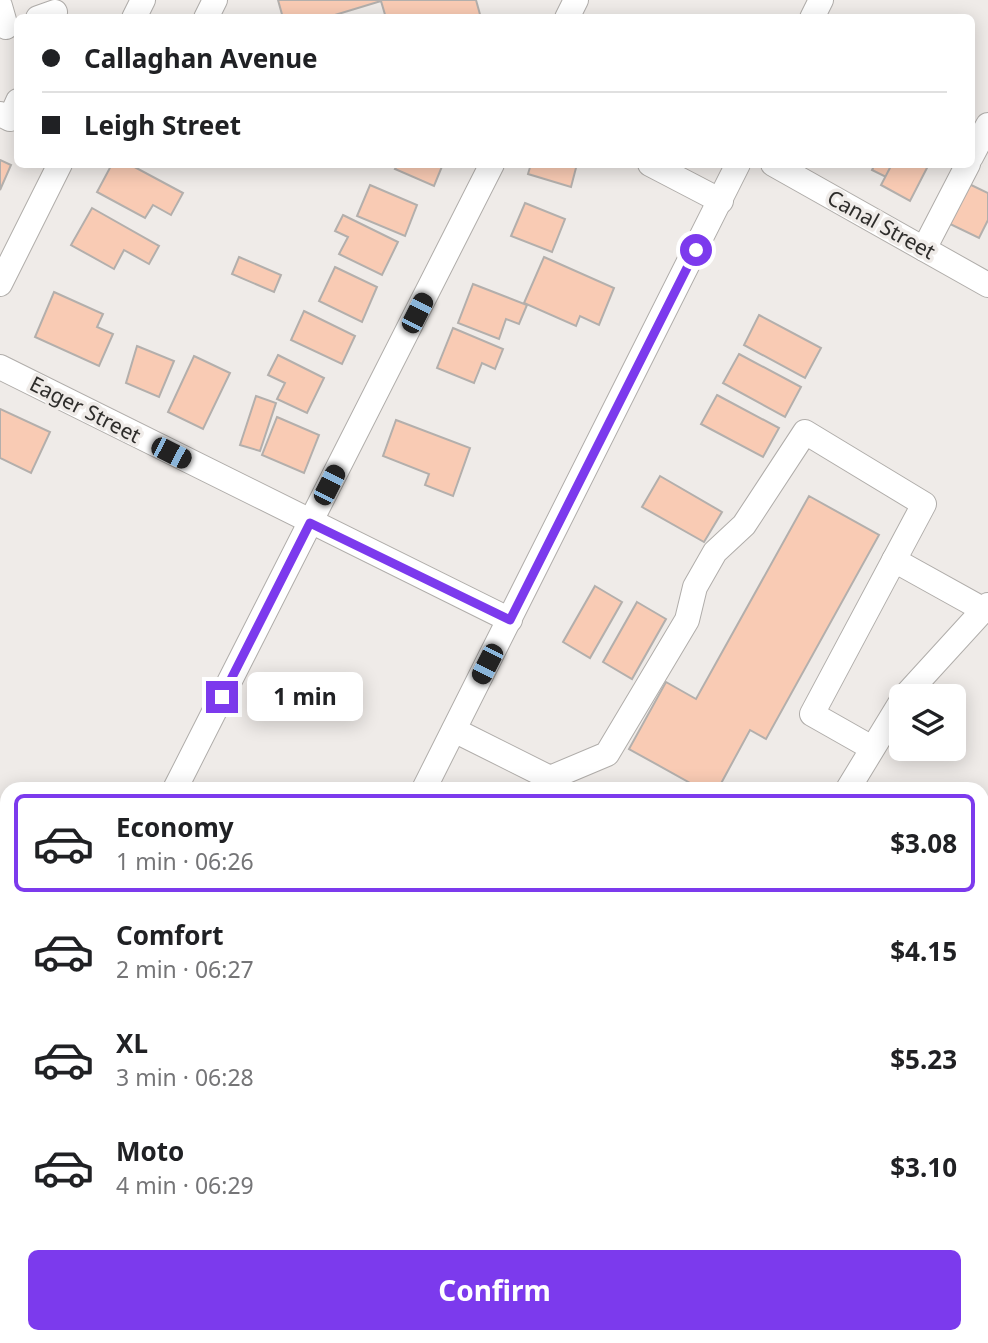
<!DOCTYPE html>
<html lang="en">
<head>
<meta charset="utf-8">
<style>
	body { margin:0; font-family:"Noto Sans",sans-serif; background:#f2f2f2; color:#202124; height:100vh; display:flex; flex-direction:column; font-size:26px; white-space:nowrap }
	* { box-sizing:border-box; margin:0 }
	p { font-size:23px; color:#757577 }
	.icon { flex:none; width:38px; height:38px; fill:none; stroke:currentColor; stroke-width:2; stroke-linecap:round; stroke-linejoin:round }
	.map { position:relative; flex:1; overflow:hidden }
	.drawer { position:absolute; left:0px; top:782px; width:989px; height:562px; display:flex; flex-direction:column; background:#fff; border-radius:21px 21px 0 0; box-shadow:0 4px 18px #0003 }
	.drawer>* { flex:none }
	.hud { position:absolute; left:14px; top:14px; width:961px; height:154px; border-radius:10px; box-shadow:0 4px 18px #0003; display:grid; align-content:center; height:154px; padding:0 28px; background:#fff }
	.controls { position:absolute; left:889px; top:684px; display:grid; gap:14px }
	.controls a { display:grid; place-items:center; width:77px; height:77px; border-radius:10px; background:#fff; box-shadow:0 4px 18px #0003; font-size:35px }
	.end { position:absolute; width:32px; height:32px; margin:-16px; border:9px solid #7c3aed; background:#fff; box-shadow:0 0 0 4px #fff }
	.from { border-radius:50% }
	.bubble { position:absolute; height:49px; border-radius:10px; background:#fff; box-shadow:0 4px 18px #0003; font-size:23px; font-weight:700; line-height:49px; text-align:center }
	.car { position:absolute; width:21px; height:42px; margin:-21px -10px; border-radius:9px; box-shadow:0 0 5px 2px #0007; background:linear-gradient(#222 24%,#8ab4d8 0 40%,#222 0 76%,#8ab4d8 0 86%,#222 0) }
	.hud b { display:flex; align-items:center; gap:24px; height:66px; font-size:26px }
	.hud b+b { border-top:2px solid #e0e0e0 }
	.hud i { width:18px; height:18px; background:#202124 }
	ul { padding:12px 0 0; list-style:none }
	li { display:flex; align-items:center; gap:21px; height:98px; margin:0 14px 10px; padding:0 14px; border:4px solid transparent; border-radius:10px }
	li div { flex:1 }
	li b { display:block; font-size:26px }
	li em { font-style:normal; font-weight:700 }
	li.current { border-color:#7c3aed }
	li>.icon { width:63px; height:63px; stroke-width:1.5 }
	.action { display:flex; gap:14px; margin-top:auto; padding:14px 28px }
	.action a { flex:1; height:80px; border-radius:10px; background:#7c3aed; color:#fff; font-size:28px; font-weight:700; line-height:80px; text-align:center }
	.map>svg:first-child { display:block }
	.green { fill:#dbb081 }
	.building { fill:#f9cbb4; stroke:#b3afac; stroke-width:2 }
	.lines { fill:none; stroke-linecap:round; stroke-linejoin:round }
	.minor-casing { stroke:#b0adaa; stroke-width:26 }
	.minor { stroke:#fff; stroke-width:24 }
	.route { stroke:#7c3aed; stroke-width:9 }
	.labels { text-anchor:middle; stroke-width:7; stroke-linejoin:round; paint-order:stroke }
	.street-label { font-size:21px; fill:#2e2d2b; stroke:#efebe8 }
</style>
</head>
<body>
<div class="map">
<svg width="988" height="1343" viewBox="0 0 988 1343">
	<rect width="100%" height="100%" fill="#efebe8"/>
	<!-- green -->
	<path class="green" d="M433 1337H651L647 1343H442Z"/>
	<!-- building -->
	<g class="building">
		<path d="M278 0H476L481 18H386L381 1 325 18H283Z"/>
		<path d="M0 160 11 165 0 190Z"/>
		<path d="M112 164H129L183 193 171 215 153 205 145 218 97 192Z"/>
		<path d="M398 164H443L434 186 395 169Z"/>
		<path d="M531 164H577L571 187 528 174Z"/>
		<path d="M875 164H892L886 177 872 170Z"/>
		<path d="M892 164H929L910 201 881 185Z"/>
		<path d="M967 183 988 193V220L979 238 948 223Z"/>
		<path d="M370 185 417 205 405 236 357 216Z"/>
		<path d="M525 203 565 219 552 252 511 236Z"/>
		<path d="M92 208 159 246 149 264 124 250 114 269 71 245Z"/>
		<path d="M343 215 398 242 382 275 339 254 348 237 335 231Z"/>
		<path d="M239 257 281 275 274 292 232 274Z"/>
		<path d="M544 257 614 288 599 325 580 316 576 326 524 303Z"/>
		<path d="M335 267 377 287 362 322 319 301Z"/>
		<path d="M473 284 527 305 519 324 506 319 499 339 458 323Z"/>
		<path d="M54 292 103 314 97 327 113 334 99 366 35 337Z"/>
		<path d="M304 311 355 336 342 364 291 340Z"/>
		<path d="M759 315 821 348 805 378 744 345Z"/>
		<path d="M453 328 503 349 495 369 482 363 474 383 437 368Z"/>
		<path d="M137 346 174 361 159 397 126 383Z"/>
		<path d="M739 354 801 387 785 417 723 383Z"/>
		<path d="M278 355 324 378 307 413 277 399 285 383 268 375Z"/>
		<path d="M194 356 230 373 203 429 168 412Z"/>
		<path d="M717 395 779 428 763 457 701 424Z"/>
		<path d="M256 396 276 403 260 451 240 445Z"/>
		<path d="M0 409 50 432 31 473 0 458Z"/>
		<path d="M277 417 319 435 304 473 262 455Z"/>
		<path d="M396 420 470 448 453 496 425 485 429 474 383 456Z"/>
		<path d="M660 476 722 512 704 542 642 507Z"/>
		<path d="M809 496 879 535 766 739 750 730 718 789H701L629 749 666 682 696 699Z"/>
		<path d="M595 586 622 602 590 658 563 642Z"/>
		<path d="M637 602 666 619 632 679 603 662Z"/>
		<path d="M988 1091V1143L982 1147V1096Z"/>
		<path d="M982 1150 988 1154V1233L982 1229Z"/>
		<path d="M984 1320 988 1323V1343H969L973 1337H982Z"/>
	</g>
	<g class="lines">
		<defs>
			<g id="minor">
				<path d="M0 6 6 27"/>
				<path d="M38 18 55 12 53 18"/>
				<path d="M134 18 143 0"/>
				<path d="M206 18 215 0"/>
				<path d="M567 18 576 0"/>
				<path d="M812 18 821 0"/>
				<path d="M0 114 10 119 18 101"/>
				<path d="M971 157 988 125"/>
				<path d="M650 164 721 201"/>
				<path d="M773 164 988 285"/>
				<path d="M924 249 968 164"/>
				<path d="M0 284 60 164"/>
				<path d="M0 367 510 620"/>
				<path d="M894 560 984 610"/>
				<path d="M905 696 988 605"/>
				<path d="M454 730 550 778 607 754 687 620 695 587 715 552 744 525 805 432 924 504 812 714 872 748"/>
				<path d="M175 789 492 164"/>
				<path d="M424 789 738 164"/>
				<path d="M848 789 901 702"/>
				<path d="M0 897 7 901"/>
				<path d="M982 1044 988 1032"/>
				<path d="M0 1145 7 1127"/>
				<path d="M982 1290 988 1280"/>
				<path d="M0 1319 7 1324"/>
				<path d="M27 1337 36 1343"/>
				<path d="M748 1337 758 1343"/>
				<path d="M226 1343 230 1337"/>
				<path d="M655 1343 659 1337"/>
				<path d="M700 1343 704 1337"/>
				<path d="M832 1343 836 1337"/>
				<path d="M949 1343 952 1337"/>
			</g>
		</defs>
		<!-- minor casing -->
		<use href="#minor" class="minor-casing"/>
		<!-- minor -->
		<use href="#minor" class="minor"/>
	</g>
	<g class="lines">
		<!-- route -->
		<path class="route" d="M222 697 310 523 510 620 696 250"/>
	</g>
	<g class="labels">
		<!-- street labels -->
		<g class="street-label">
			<text transform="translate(881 225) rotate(29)" y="7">Canal Street</text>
			<text transform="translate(85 410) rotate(27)" y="7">Eager Street</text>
		</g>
	</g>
</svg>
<div class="controls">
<a><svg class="icon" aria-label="layers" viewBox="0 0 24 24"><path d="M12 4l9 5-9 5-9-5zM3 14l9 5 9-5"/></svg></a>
</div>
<i class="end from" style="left:696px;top:250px"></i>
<i class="end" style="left:222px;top:697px"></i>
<div class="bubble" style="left:247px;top:672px;width:116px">1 min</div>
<i class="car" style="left:417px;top:313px;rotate:27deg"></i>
<i class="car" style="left:171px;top:453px;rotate:117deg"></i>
<i class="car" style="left:329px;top:485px;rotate:27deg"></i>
<i class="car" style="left:487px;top:664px;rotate:207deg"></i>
<div class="hud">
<b><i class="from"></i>Callaghan Avenue</b>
<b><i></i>Leigh Street</b>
</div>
<section class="drawer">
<ul>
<li class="current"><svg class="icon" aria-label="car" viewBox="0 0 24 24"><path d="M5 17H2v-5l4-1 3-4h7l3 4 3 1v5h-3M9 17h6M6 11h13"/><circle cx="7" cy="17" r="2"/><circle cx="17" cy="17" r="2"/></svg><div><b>Economy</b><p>1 min · 06:26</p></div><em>$3.08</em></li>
<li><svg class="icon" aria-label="car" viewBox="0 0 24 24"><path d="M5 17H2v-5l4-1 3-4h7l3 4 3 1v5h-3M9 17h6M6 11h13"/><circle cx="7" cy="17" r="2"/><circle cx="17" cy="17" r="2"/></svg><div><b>Comfort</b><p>2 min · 06:27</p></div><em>$4.15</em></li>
<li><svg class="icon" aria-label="car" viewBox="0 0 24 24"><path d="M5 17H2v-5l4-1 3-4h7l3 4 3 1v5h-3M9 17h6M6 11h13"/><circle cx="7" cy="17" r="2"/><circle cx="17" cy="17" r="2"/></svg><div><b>XL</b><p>3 min · 06:28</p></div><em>$5.23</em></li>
<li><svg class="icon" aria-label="car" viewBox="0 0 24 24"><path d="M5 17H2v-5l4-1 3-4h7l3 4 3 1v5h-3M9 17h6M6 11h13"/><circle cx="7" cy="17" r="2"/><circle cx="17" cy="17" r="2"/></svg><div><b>Moto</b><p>4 min · 06:29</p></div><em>$3.10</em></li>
</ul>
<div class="action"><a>Confirm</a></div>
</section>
</div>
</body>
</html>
